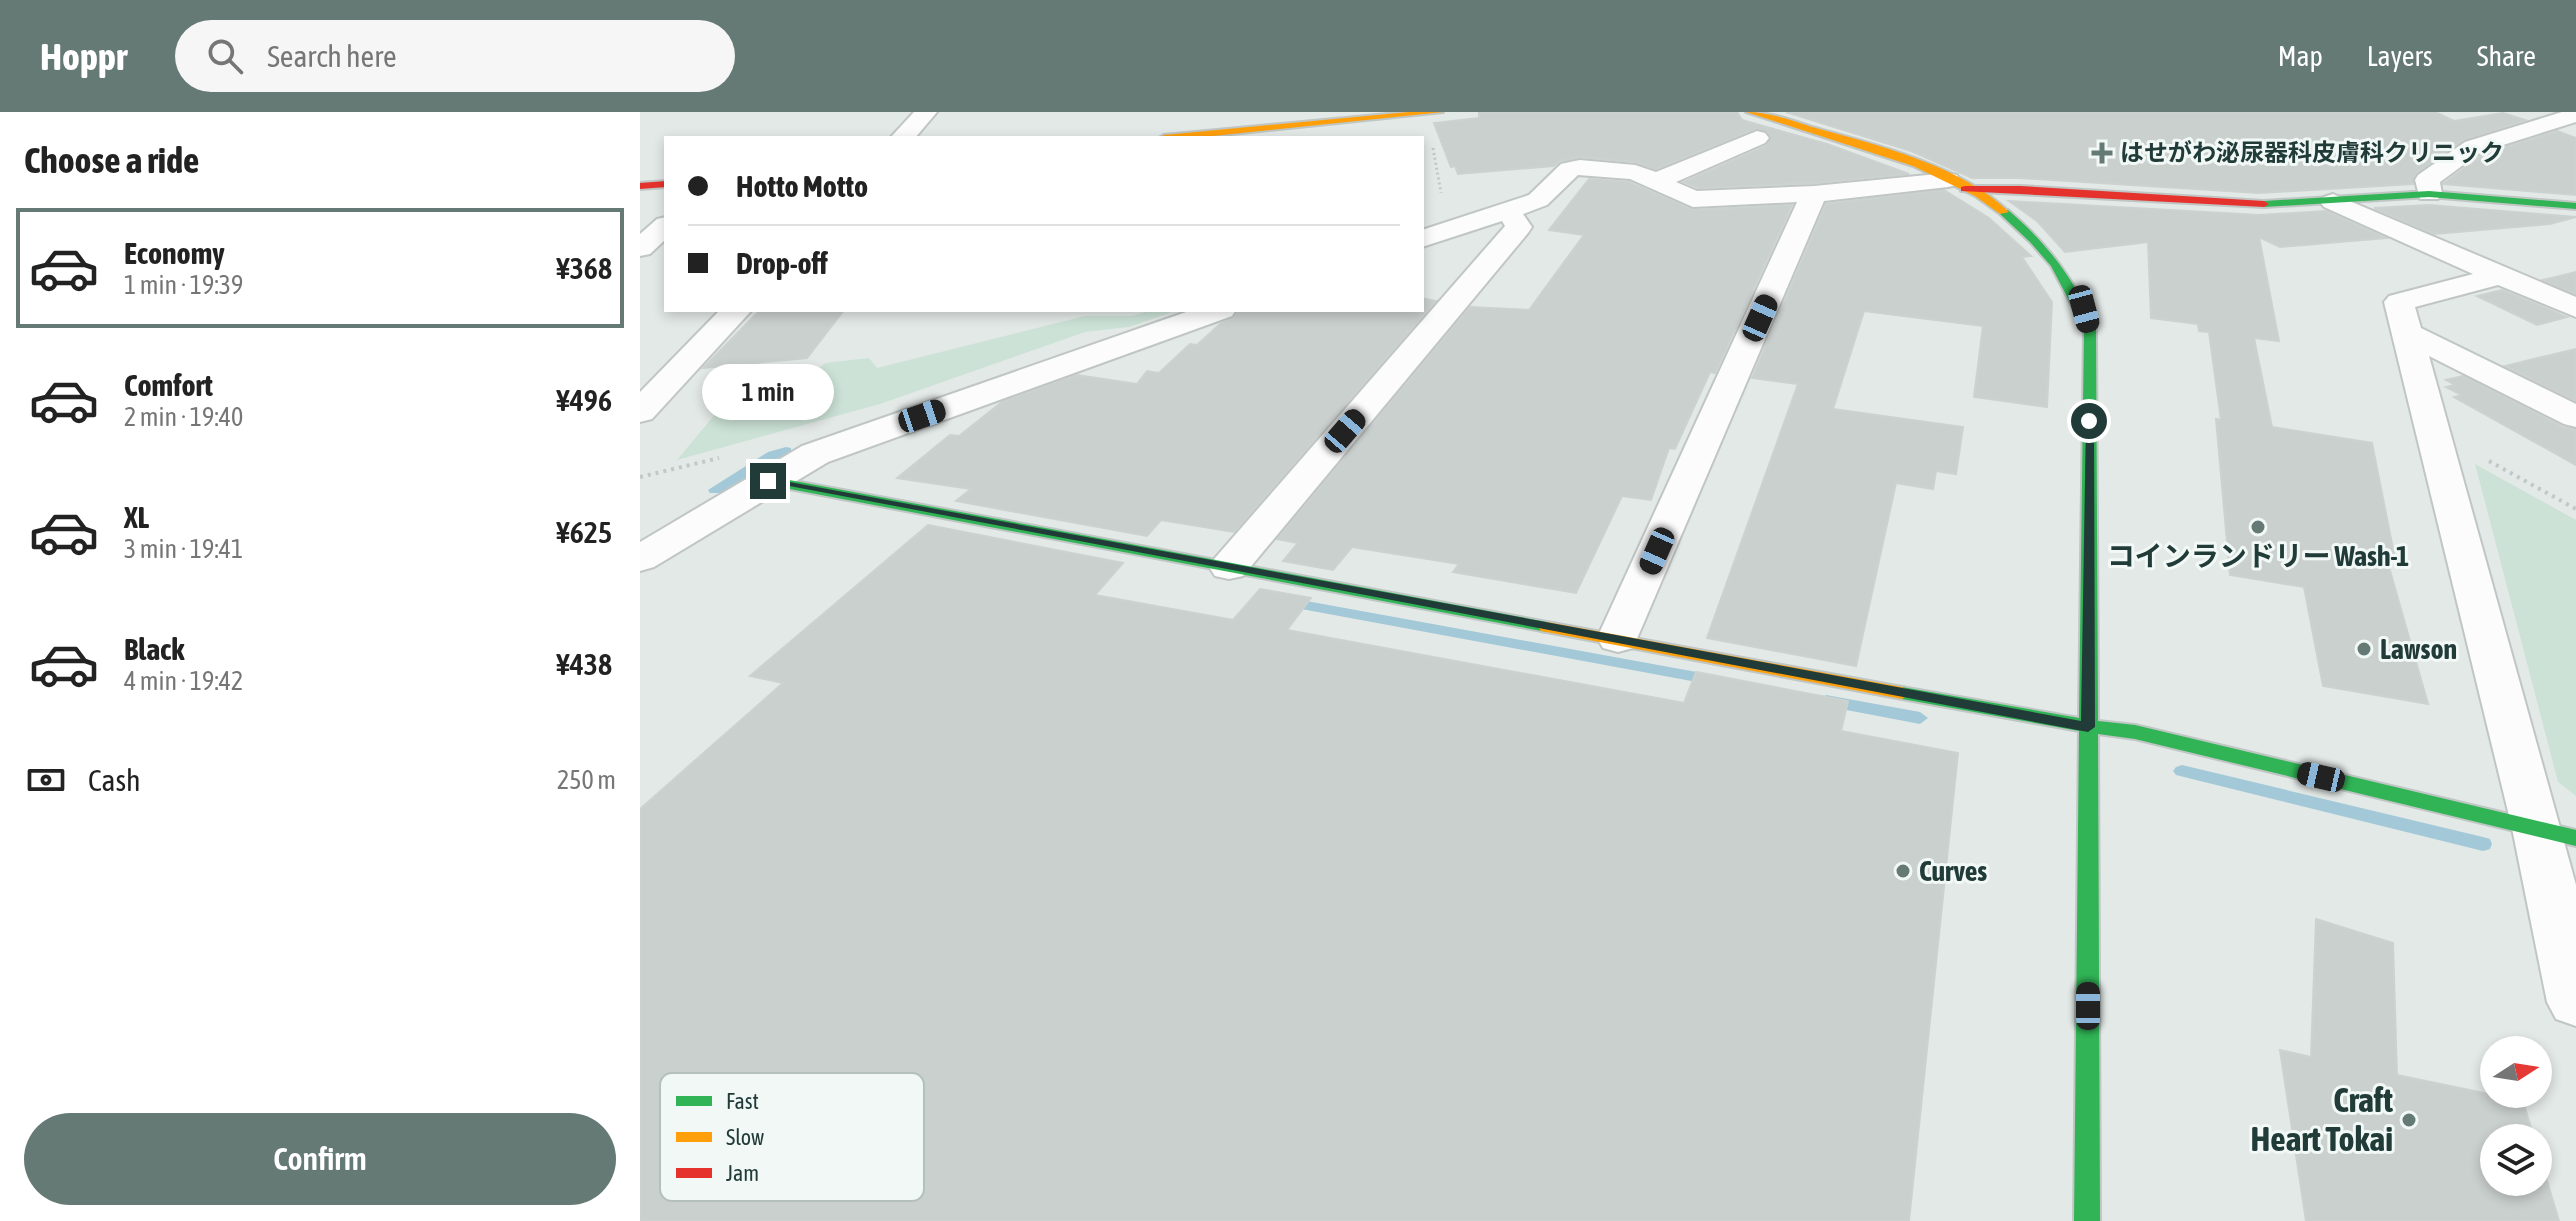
<!DOCTYPE html>
<html lang="en">
<head>
<meta charset="utf-8">
<style>
	body { margin:0; font-family:"Asap Condensed","Noto Sans JP",sans-serif; background:#f6f6f6; color:#222; height:100vh; display:flex; flex-direction:column; font-size:30px; white-space:nowrap }
	* { box-sizing:border-box; margin:0 }
	p { font-size:26px; color:#767676 }
	.icon { flex:none; width:44px; height:44px; fill:none; stroke:currentColor; stroke-width:2; stroke-linecap:round; stroke-linejoin:round }
	.map { position:relative; flex:1; overflow:hidden }
	.panel { display:flex; flex-direction:column; background:#fff; width:640px }
	.panel>* { flex:none }
	.banner { position:absolute; left:24px; top:24px; width:760px; height:176px; border-radius:0px; box-shadow:0 4px 12px #0003; display:grid; align-content:center; height:176px; padding:0 24px; background:#fff }
	.needle { width:52px; rotate:78deg }
	.tools { position:absolute; left:1840px; top:924px; display:grid; gap:16px }
	.tools a { display:grid; place-items:center; width:72px; height:72px; border-radius:50%; background:#fff; box-shadow:0 4px 12px #0003; font-size:40px }
	.end { position:absolute; width:36px; height:36px; margin:-18px; border:10px solid #213c38; background:#fff; box-shadow:0 0 0 4px #fff }
	.from { border-radius:50% }
	.bubble { position:absolute; height:56px; border-radius:28px; background:#fff; box-shadow:0 4px 12px #0003; font-size:26px; font-weight:600; line-height:56px; text-align:center }
	.car { position:absolute; width:24px; height:48px; margin:-24px -12px; border-radius:10px; box-shadow:0 0 6px 2px #0007; background:linear-gradient(#222 24%,#8ab4d8 0 40%,#222 0 76%,#8ab4d8 0 86%,#222 0) }
	.banner b { display:flex; align-items:center; gap:28px; height:76px; font-size:30px }
	.banner b+b { border-top:2px solid #e0e0e0 }
	.banner i { width:20px; height:20px; background:#222 }
	ul { padding:0; list-style:none }
	li { display:flex; align-items:center; gap:24px; height:120px; margin:0 16px 12px; padding:0 8px; border:4px solid transparent; border-radius:0px }
	li div { flex:1 }
	li b { display:block; font-size:30px }
	li em { font-style:normal; font-weight:600 }
	li.on { border-color:#657975 }
	li>.icon { width:72px; height:72px; stroke-width:1.5 }
	h2 { padding:0 24px; font-size:36px; line-height:96px }
	.pay { display:flex; align-items:center; gap:20px; height:88px; padding:0 24px; font-size:30px }
	.pay p { margin-inline-start:auto }
	.action { display:flex; gap:16px; margin-top:auto; padding:16px 24px }
	.action a { flex:1; height:92px; border-radius:48px; background:#657975; color:#fff; font-size:32px; font-weight:600; line-height:92px; text-align:center }
	header { display:flex; align-items:center; gap:48px; box-sizing:border-box; height:112px; padding:0 40px; background:#657975; color:#fff }
	header strong { font-size:38px }
	nav { display:flex; gap:44px; margin-inline-start:auto; font-size:28px }
	.search { width:560px; height:72px; background:#f6f6f6; display:flex; align-items:center; gap:20px; box-sizing:border-box; padding:0 28px; border-radius:44px; color:#767676; font-size:30px }
	main { display:flex; flex:1; min-height:0 }
	.map>svg:first-child { display:block }
	.green { fill:#cce2d6 }
	.lines { fill:none; stroke-linecap:round; stroke-linejoin:round }
	.stream { fill:#a3c9d8; fill-rule:evenodd }
	.building { fill:#cad0ce; stroke:#ccd2d0; stroke-width:2 }
	.street-casing { stroke:#c0c6c4; stroke-width:4 }
	.fast-casing { stroke:#bfc6c4; stroke-width:4 }
	.slow-casing { stroke:#bfc6c4; stroke-width:4 }
	.jam-casing { stroke:#bfc6c4; stroke-width:4 }
	.path-far1 { stroke:#c0c9c8; stroke-width:3; stroke-dasharray:2 3; stroke-linecap:butt }
	.path { stroke:#c0c9c8; stroke-width:4; stroke-dasharray:3 5; stroke-linecap:butt }
	.street { fill:#fbfcfb; fill-rule:evenodd }
	.fast { fill:#30b455; fill-rule:evenodd }
	.slow { fill:#ff9f0a; fill-rule:evenodd }
	.jam { fill:#e5322d; fill-rule:evenodd }
	.route { fill:#213c38 }
	.poi-dot { fill:#657975; stroke:#f1f8f5; stroke-width:3 }
	.labels { text-anchor:middle; stroke-width:6; stroke-linejoin:round; paint-order:stroke }
	.far-poi-label { font-size:24px; font-weight:bold; fill:#213c38; stroke:#f1f8f5; text-anchor:start }
	.poi-label { font-size:28px; font-weight:bold; fill:#213c38; stroke:#f1f8f5; text-anchor:start }
	.near-poi-label { font-size:34px; font-weight:bold; fill:#213c38; stroke:#f1f8f5; text-anchor:end }
	.key { fill:#f1f8f5; stroke:#b3c0bc; stroke-width:2 }
	.key-label { font-size:22px; fill:#213c38 }
</style>
</head>
<body>
<header>
<strong>Hoppr</strong>
<div class="search"><svg class="icon" aria-label="search" viewBox="0 0 24 24"><circle cx="10" cy="10" r="6"/><path d="M15 15l6 6"/></svg>Search here</div>
<nav><a>Map</a><a>Layers</a><a>Share</a></nav>
</header>
<main>
<section class="panel">
<h2>Choose a ride</h2>
<ul>
<li class="on"><svg class="icon" aria-label="car" viewBox="0 0 24 24"><path d="M5 17H2v-5l4-1 3-4h7l3 4 3 1v5h-3M9 17h6M6 11h13"/><circle cx="7" cy="17" r="2"/><circle cx="17" cy="17" r="2"/></svg><div><b>Economy</b><p>1 min · 19:39</p></div><em>¥368</em></li>
<li><svg class="icon" aria-label="car" viewBox="0 0 24 24"><path d="M5 17H2v-5l4-1 3-4h7l3 4 3 1v5h-3M9 17h6M6 11h13"/><circle cx="7" cy="17" r="2"/><circle cx="17" cy="17" r="2"/></svg><div><b>Comfort</b><p>2 min · 19:40</p></div><em>¥496</em></li>
<li><svg class="icon" aria-label="car" viewBox="0 0 24 24"><path d="M5 17H2v-5l4-1 3-4h7l3 4 3 1v5h-3M9 17h6M6 11h13"/><circle cx="7" cy="17" r="2"/><circle cx="17" cy="17" r="2"/></svg><div><b>XL</b><p>3 min · 19:41</p></div><em>¥625</em></li>
<li><svg class="icon" aria-label="car" viewBox="0 0 24 24"><path d="M5 17H2v-5l4-1 3-4h7l3 4 3 1v5h-3M9 17h6M6 11h13"/><circle cx="7" cy="17" r="2"/><circle cx="17" cy="17" r="2"/></svg><div><b>Black</b><p>4 min · 19:42</p></div><em>¥438</em></li>
</ul>
<div class="pay"><svg class="icon" aria-label="cash" viewBox="0 0 24 24"><path d="M3 7h18v10H3z"/><circle cx="12" cy="12" r="2"/></svg>Cash<p>250 m</p></div>
<div class="action"><a>Confirm</a></div>
</section>
<div class="map">
<svg width="1936" height="1109" viewBox="0 0 1936 1109">
	<rect width="100%" height="100%" fill="#e3e9e7"/>
	<!-- green -->
	<g class="green">
		<path d="M511 198H538L489 215 445 220 240 292 37 348 81 295 161 272 185 251 229 246 237 256 445 204H492Z"/>
		<path d="M1835 352 1936 408V684L1918 670Z"/>
	</g>
	<g class="lines">
		<!-- stream -->
		<g class="stream">
			<path d="M146 335 151 336V342L138 346 80 381H70L68 378 128 340Z"/>
			<path d="M650 486 1073 563 1081 568 1073 573 645 494 642 491 645 488Z"/>
			<path d="M1186 583 1280 600 1288 606 1280 612 1180 593 1178 589Z"/>
			<path d="M1542 653 1843 725 1850 727 1852 732 1850 737 1843 739 1536 663 1533 659 1536 655Z"/>
		</g>
	</g>
	<!-- building -->
	<g class="building">
		<path d="M839 0H1097L1102 8 1187 32 1269 62 1174 71 1058 76 1044 70 1126 34 1131 24 1118 16 1016 57 995 50 940 45 920 49 914 54 818 62 815 54 811 55 794 11 839 6Z"/>
		<path d="M1146 0H1795L1814 9 1863 1 1885 8 1823 28 1776 61 1773 72 1619 81 1380 66H1332L1271 39Z"/>
		<path d="M1917 19 1936 26V83L1803 72 1842 43Z"/>
		<path d="M949 67 989 70 1053 98 1152 93 1075 261 1070 260 1035 337 1029 336 1011 388 982 384 936 481 813 460 819 452 712 435 693 458 643 449 658 431 637 427 830 195 889 198 944 123 909 118Z"/>
		<path d="M1304 78 1349 106 1391 144 1382 145 1412 190 1407 295 1334 285 1343 214 1224 199 1193 297 1323 315 1316 362 1296 359 1293 377 1256 371 1216 554 1067 526 1158 272 1112 266 1186 92Z"/>
		<path d="M1369 89 1619 103 1686 99 1746 126 1640 135 1619 125 1639 229 1614 226 1632 315 1732 331 1754 442 1745 441 1788 592 1683 574 1664 475 1590 463 1576 307 1581 308 1569 220 1559 219 1558 212 1511 206 1508 130 1425 140 1397 109Z"/>
		<path d="M1789 93 1936 105 1910 112 1794 122 1734 96Z"/>
		<path d="M1936 160V182L1903 168Z"/>
		<path d="M1862 178 1927 205 1897 213 1837 184Z"/>
		<path d="M782 186 796 189 594 420 521 408 507 424 316 389 331 377 257 366 310 323 319 324 362 290 437 263 497 272 507 259 519 261 550 232 557 233 580 212 594 206 599 198H782Z"/>
		<path d="M120 198H204L167 246 63 256Z"/>
		<path d="M1936 237V289L1865 254Z"/>
		<path d="M1823 264 1923 315 1936 318V353L1814 285 1822 283 1806 275 1815 273 1806 268Z"/>
		<path d="M288 413 483 451 455 483 593 508 620 477 671 486 647 518 1044 591 1056 560 1208 589 1201 619 1318 641 1269 1109H0V697L143 571 110 564Z"/>
		<path d="M1676 807 1753 831 1757 963 1883 989 1894 1026H1854V1070H1898V1039L1919 1109H1666L1640 938 1671 945Z"/>
	</g>
	<g class="lines">
		<defs>
			<g id="street">
				<path d="M274 0H297L275 26H250Z"/>
				<path d="M1922 0H1936V10L1841 40 1800 70 1802 82 1798 87H1780L1775 68 1778 63 1825 30Z"/>
				<path d="M1117 19 1125 21 1129 26 1125 31 1036 70 1057 79 1174 74 1308 61 1317 63 1320 68 1317 73 1308 75 1184 89 993 536 978 540 963 536 957 526 1157 90 1053 95 990 67 938 63 907 93 883 102 892 115 888 121 603 464 589 467 575 464 569 455 575 446 865 114 862 109 782 135V118L889 83 921 52 930 50 940 48 995 53 1016 60Z"/>
				<path d="M1693 82 1936 185V205L1858 173 1775 195 1781 216 1936 292V315L1924 312 1789 244 1936 773V914L1916 907 1907 890 1872 716 1744 190 1749 184 1833 162 1684 95 1680 90 1684 85Z"/>
				<path d="M26 105V127L10 142 0 144V122L17 107Z"/>
				<path d="M80 198H112L12 307 0 310V280Z"/>
				<path d="M552 198H596L592 204 188 350 14 455 0 459V430L162 334Z"/>
			</g>
			<g id="fast">
				<path d="M1789 79 1936 91V97L1789 85 1624 95 1619 92 1624 89Z"/>
				<path d="M1360 98H1368C1408 132 1435 168 1456 217L1458 609 1495 613 1936 718V734L1495 627 1458 622 1460 1109H1434L1439 619 1262 587 1253 581 1262 575 1439 606 1444 217 1411 154 1390 130 1360 102Z"/>
				<path d="M128 364 907 510 916 515 907 520 123 372 120 369Z"/>
			</g>
			<g id="slow">
				<path d="M769 0H803L554 26H519L524 23Z"/>
				<path d="M1106 0C1129 0 1151 8 1172 15 1235 32 1322 54 1369 100L1360 102 1335 84 1273 54Z"/>
				<path d="M907 510 1262 575 1271 581 1262 587 901 519 898 515 901 511Z"/>
			</g>
			<g id="jam">
				<path d="M26 69V75L0 77V71Z"/>
				<path d="M1325 74H1380L1624 89 1629 92 1624 95 1321 79V75Z"/>
			</g>
		</defs>
		<!-- street casing -->
		<use href="#street" class="street-casing"/>
		<!-- fast casing -->
		<use href="#fast" class="fast-casing"/>
		<!-- slow casing -->
		<use href="#slow" class="slow-casing"/>
		<!-- jam casing -->
		<use href="#jam" class="jam-casing"/>
		<!-- path-far1 -->
		<path class="path-far1" d="M793 36 801 81"/>
		<!-- path -->
		<g class="path">
			<path d="M1849 349 1936 397"/>
			<path d="M0 365 79 346"/>
		</g>
		<!-- street -->
		<use href="#street" class="street"/>
		<!-- fast -->
		<use href="#fast" class="fast"/>
		<!-- slow -->
		<use href="#slow" class="slow"/>
		<!-- jam -->
		<use href="#jam" class="jam"/>
	</g>
	<!-- route -->
	<path class="route" d="M1446 307 1454 309 1455 615 1448 620 123 369 128 366 1441 609Z"/>
	<!-- markers -->
	<g class="poi-dot">
		<path d="M1458 29h8v8h8v8h-8v8h-8v-8h-8v-8h8z"/>
		<circle cx="1618" cy="415" r="8"/>
		<circle cx="1724" cy="537" r="8"/>
		<circle cx="1263" cy="759" r="8"/>
		<circle cx="1769" cy="1008" r="8"/>
	</g>
	<g class="labels">
		<!-- far-poi labels -->
		<g class="far-poi-label">
			<text x="1480" y="49">はせがわ泌尿器科皮膚科クリニック</text>
		</g>
		<!-- poi labels -->
		<g class="poi-label">
			<text x="1618" y="454" text-anchor="middle">コインランドリー Wash-1</text>
			<text x="1740" y="547">Lawson</text>
			<text x="1279" y="769">Curves</text>
		</g>
		<!-- near-poi labels -->
		<g class="near-poi-label">
			<text x="1753" y="1000">Craft<tspan x="1753" dy="39">Heart Tokai</tspan></text>
		</g>
	</g>
	<!-- legend -->
	<rect x="20" y="961" width="264" height="128" rx="12" class="key"/>
	<rect x="36" y="984" width="36" height="10" fill="#30b455"/>
	<rect x="36" y="1020" width="36" height="10" fill="#ff9f0a"/>
	<rect x="36" y="1056" width="36" height="10" fill="#e5322d"/>
	<g class="key-label">
		<text x="86" y="997">Fast</text>
		<text x="86" y="1033">Slow</text>
		<text x="86" y="1069">Jam</text>
	</g>
</svg>
<div class="tools">
<a><svg class="needle" viewBox="-14 -14 28 28"><path d="M0-13l5 13h-10z" fill="#e53935"/><path d="M0 13l5-13h-10z" fill="#767676"/></svg></a>
<a><svg class="icon" aria-label="layers" viewBox="0 0 24 24"><path d="M12 4l9 5-9 5-9-5zM3 14l9 5 9-5"/></svg></a>
</div>
<i class="end from" style="left:1449px;top:309px"></i>
<i class="end" style="left:128px;top:369px"></i>
<div class="bubble" style="left:62px;top:252px;width:132px">1 min</div>
<i class="car" style="left:1444px;top:197px;rotate:165deg"></i>
<i class="car" style="left:1120px;top:206px;rotate:24deg"></i>
<i class="car" style="left:282px;top:304px;rotate:71deg"></i>
<i class="car" style="left:705px;top:319px;rotate:41deg"></i>
<i class="car" style="left:1017px;top:439px;rotate:204deg"></i>
<i class="car" style="left:1681px;top:665px;rotate:283deg"></i>
<i class="car" style="left:1448px;top:894px;rotate:0deg"></i>
<div class="banner">
<b><i class="from"></i>Hotto Motto</b>
<b><i></i>Drop-off</b>
</div>
</div>
</main>
</body>
</html>
